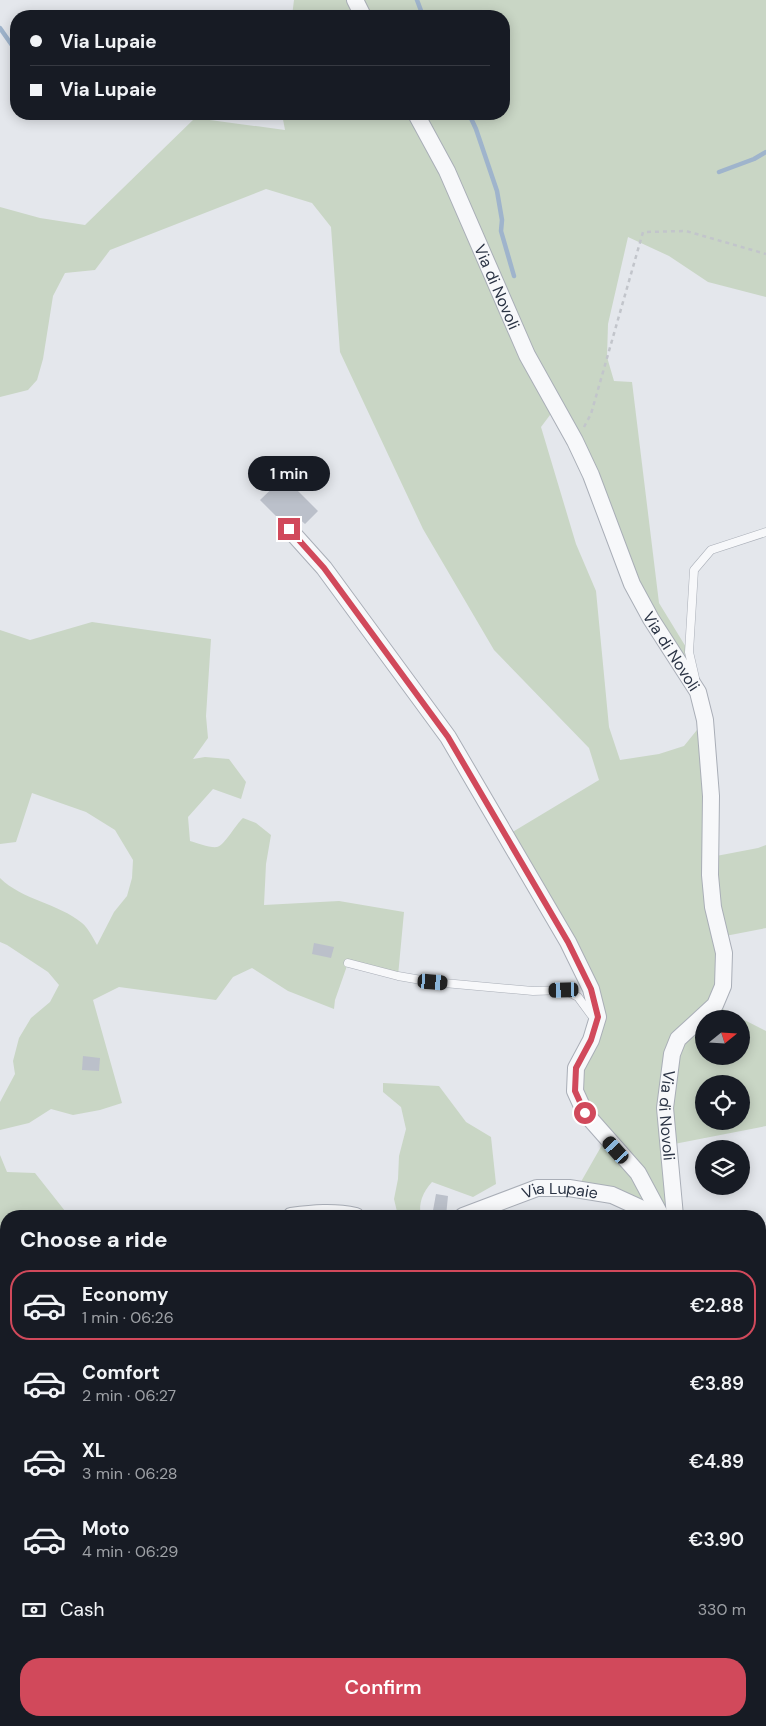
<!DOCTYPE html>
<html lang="en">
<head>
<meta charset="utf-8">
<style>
	body { margin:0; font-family:"DM Sans",sans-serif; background:#20242c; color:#f1f3f6; height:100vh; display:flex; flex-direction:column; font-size:19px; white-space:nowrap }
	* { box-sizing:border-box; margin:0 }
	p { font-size:16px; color:#9ea1a6 }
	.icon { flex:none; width:28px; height:28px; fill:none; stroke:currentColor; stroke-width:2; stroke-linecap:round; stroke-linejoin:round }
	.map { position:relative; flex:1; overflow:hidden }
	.drawer { position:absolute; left:0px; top:1210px; width:766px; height:516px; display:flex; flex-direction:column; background:#171b24; border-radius:20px 20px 0 0; box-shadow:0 2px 12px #0003 }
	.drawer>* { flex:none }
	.hud { position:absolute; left:10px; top:10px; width:500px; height:110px; border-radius:20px; box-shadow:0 2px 12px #0003; display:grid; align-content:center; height:110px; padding:0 20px; background:#171b24 }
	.needle { width:32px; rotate:72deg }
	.buttons { position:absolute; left:695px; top:1010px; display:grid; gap:10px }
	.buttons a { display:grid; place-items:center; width:55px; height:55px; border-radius:50%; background:#171b24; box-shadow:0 2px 12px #0003; font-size:25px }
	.end { position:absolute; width:22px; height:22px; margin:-11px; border:6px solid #d1495b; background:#fff; box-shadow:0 0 0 2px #fff }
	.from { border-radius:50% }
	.bubble { position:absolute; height:35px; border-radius:18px; background:#171b24; box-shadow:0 2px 12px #0003; font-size:16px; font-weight:600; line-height:35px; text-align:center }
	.car { position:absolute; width:15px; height:30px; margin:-15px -8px; border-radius:6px; box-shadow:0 0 4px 1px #0007; background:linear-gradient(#222 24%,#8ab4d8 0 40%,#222 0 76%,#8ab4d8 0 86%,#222 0) }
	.hud b { display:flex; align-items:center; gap:18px; height:48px; font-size:19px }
	.hud b+b { border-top:1px solid #363941 }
	.hud i { width:12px; height:12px; background:#f1f3f6 }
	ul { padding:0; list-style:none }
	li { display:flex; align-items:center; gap:15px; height:70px; margin:0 10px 8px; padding:0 10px; border:2px solid transparent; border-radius:20px }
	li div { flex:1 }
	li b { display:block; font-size:19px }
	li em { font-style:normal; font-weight:600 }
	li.on { border-color:#d1495b }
	li>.icon { width:45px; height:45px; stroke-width:1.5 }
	h2 { padding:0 20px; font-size:22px; line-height:60px }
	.pay { display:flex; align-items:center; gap:12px; height:55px; padding:0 20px; font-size:19px }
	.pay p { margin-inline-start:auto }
	.primary-button { display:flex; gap:10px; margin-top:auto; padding:10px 20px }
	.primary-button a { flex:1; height:58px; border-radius:20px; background:#d1495b; color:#fff; font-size:20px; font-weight:600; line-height:58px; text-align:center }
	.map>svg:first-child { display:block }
	.green { fill:#c9d6c5; fill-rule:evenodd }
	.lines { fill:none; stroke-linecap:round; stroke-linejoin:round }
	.stream { stroke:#9fb4cc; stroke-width:4.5 }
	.building { fill:#bbc0ca }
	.lane-casing { stroke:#a9aeb7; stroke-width:9 }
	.street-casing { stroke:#a9aeb7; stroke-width:18 }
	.path { stroke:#c2c5cb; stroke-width:2.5; stroke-dasharray:4 4; stroke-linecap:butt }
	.lane { stroke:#f7f8fa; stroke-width:8 }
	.street { stroke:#f7f8fa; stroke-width:16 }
	.route { stroke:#d1495b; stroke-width:6 }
	.labels { text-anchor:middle; stroke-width:4; stroke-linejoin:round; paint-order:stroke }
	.street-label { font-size:16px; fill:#2b3445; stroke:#f4f6f9 }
</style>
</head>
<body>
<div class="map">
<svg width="766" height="1726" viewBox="0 0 766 1726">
	<rect width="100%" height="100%" fill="#e4e7ec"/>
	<!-- green -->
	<g class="green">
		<path d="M294 0H766V297L708 282 669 256 628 237 608 324 607 357 614 381 632 382 659 603 689 652 698 692 651 619 556 407 541 427 576 544 596 591 609 727 620 760 659 754 684 746 705 720 711 857 758 848 766 845V928L720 937 715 1005 766 1031V1126L669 1145 675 1216 579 1190 582 1180 606 1138 575 1091 598 1017 506 836 599 780 589 748 494 650 423 529 340 352 331 227 312 203 266 189 110 250 95 270 65 273 53 296 43 359 37 380 28 390 0 397V207L40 218 85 225 195 118 285 130 282 114H504V16H292ZM704 1019H741V1056H704ZM704 1084H741V1121H704Z"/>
		<path d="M92 622 211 639 206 716 208 738 193 759 205 757 229 759 246 782 241 799 213 789 188 817 190 841C197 843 210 848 217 847 224 846 236 824 243 818L256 823 271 835 266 864 264 905 339 901 404 912 398 976 348 963 335 1000 334 1009 288 991 252 968 233 977 216 1000 119 987 93 1000 122 1103 100 1110 73 1115 51 1109 29 1123 0 1130V1102L15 1074 13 1061 19 1038 31 1018 50 1002 59 985 48 972 7 945 0 942V878C22 900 58 903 82 923 88 928 93 938 97 945L114 912 127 896 132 878 133 860 115 830 86 812 32 793 16 842 0 844V630L30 640Z"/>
		<path d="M383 1083 439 1086 466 1122 491 1137 496 1184 473 1197 432 1182C423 1192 418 1203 421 1216H398L394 1199 398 1179 399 1156 406 1129 401 1107 383 1092Z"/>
		<path d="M0 1155 7 1172 35 1173 69 1216H6V1319H4L0 1307Z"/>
		<path d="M0 1365 6 1377V1720H326L325 1724 321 1726H0Z"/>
	</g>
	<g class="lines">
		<!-- stream -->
		<g class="stream">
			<path d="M417 0 423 16"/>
			<path d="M0 28 16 51"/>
			<path d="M469 114 476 129 497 191 502 220 501 231 514 276"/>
			<path d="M719 172 754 159 766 152"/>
			<path d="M0 1474H6"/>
			<path d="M321 1726 325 1724 326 1720"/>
		</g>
	</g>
	<!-- building -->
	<g class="building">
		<path d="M284 477 318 511 305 524 296 516 292 520 286 519 282 522 260 500Z"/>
		<path d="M314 943 334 947 331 958 312 954Z"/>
		<path d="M83 1056 100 1058 99 1071 82 1070Z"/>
		<path d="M436 1194 448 1196 446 1216H432Z"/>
	</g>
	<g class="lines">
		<defs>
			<g id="lane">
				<path d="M695 678 689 652 694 570 711 550 766 532"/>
				<path d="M348 963 398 976 433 982 533 991 564 990 578 997 592 1016"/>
			</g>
			<g id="street">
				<path d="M355 0 363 16"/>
				<path id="s1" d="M416 114 447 171 527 355 575 441 591 475 632 584 651 619 698 692 705 720 711 796 710 875 713 907 724 953 723 986 715 1005 678 1039 672 1054 665 1108 675 1216"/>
				<path d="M289 529 324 568 448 737 568 942 591 989 598 1017 591 1040 576 1068 575 1091 585 1113 638 1173 661 1216"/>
				<path d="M291 1216C313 1213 334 1211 356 1216"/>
				<path id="s2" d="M463 1216 537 1188H569L612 1195 658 1216"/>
				<path d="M0 1262 6 1267"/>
				<path d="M760 1344 766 1351"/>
			</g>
		</defs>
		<!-- lane casing -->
		<use href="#lane" class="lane-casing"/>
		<!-- street casing -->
		<use href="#street" class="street-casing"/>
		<!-- path -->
		<g class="path">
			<path d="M584 427 591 414 643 232 686 231 766 254"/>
			<path d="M760 1577H766"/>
			<path d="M39 1720 40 1726"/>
			<path d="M648 1726 651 1720"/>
		</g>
		<!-- lane -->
		<use href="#lane" class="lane"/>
		<!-- street -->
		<use href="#street" class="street"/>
	</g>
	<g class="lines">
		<!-- route -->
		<path class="route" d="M289 529 324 568 448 737 568 942 591 989 598 1017 591 1040 576 1068 575 1091 585 1113"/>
	</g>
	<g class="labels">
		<!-- street labels -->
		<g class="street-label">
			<text dy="6" stroke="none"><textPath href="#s1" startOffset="191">Via di Novoli</textPath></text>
			<text dy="6" stroke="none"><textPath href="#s1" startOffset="596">Via di Novoli</textPath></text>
			<text dy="6" stroke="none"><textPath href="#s1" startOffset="1090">Via di Novoli</textPath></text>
			<text dy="6" stroke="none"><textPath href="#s2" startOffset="102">Via Lupaie</textPath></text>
		</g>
	</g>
</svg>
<div class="buttons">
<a><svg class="needle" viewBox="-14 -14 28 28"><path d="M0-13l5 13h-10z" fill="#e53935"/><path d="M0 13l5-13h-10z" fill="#9ea1a6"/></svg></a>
<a><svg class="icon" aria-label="locate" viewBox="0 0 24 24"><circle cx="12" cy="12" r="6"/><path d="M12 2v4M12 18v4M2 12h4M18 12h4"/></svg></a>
<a><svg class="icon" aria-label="layers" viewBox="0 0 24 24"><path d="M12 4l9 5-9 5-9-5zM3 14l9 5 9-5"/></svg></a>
</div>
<i class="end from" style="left:585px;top:1113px"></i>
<i class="end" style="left:289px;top:529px"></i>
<div class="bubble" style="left:248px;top:456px;width:82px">1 min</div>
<i class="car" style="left:433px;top:982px;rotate:95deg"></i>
<i class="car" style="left:564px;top:990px;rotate:268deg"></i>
<i class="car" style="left:616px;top:1150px;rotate:318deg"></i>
<div class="hud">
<b><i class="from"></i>Via Lupaie</b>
<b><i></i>Via Lupaie</b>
</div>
<section class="drawer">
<h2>Choose a ride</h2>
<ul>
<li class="on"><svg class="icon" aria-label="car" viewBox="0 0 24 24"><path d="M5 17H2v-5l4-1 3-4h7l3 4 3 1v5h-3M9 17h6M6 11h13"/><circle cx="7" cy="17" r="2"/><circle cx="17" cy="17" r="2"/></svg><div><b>Economy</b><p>1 min · 06:26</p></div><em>€2.88</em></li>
<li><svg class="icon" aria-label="car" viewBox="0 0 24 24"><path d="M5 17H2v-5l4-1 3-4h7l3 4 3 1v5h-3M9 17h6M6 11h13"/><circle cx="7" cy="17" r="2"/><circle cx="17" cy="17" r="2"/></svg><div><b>Comfort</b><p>2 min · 06:27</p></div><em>€3.89</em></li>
<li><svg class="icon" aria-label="car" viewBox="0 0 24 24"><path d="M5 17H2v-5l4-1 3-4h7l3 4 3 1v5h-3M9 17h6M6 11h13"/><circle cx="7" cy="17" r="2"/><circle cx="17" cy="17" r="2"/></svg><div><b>XL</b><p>3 min · 06:28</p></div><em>€4.89</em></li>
<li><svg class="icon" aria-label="car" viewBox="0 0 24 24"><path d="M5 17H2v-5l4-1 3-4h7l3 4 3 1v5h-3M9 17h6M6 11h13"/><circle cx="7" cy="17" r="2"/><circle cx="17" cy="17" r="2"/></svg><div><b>Moto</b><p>4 min · 06:29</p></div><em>€3.90</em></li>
</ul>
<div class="pay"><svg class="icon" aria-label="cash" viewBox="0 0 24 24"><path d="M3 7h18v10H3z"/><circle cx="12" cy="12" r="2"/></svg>Cash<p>330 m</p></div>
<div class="primary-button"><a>Confirm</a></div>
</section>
</div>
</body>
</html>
